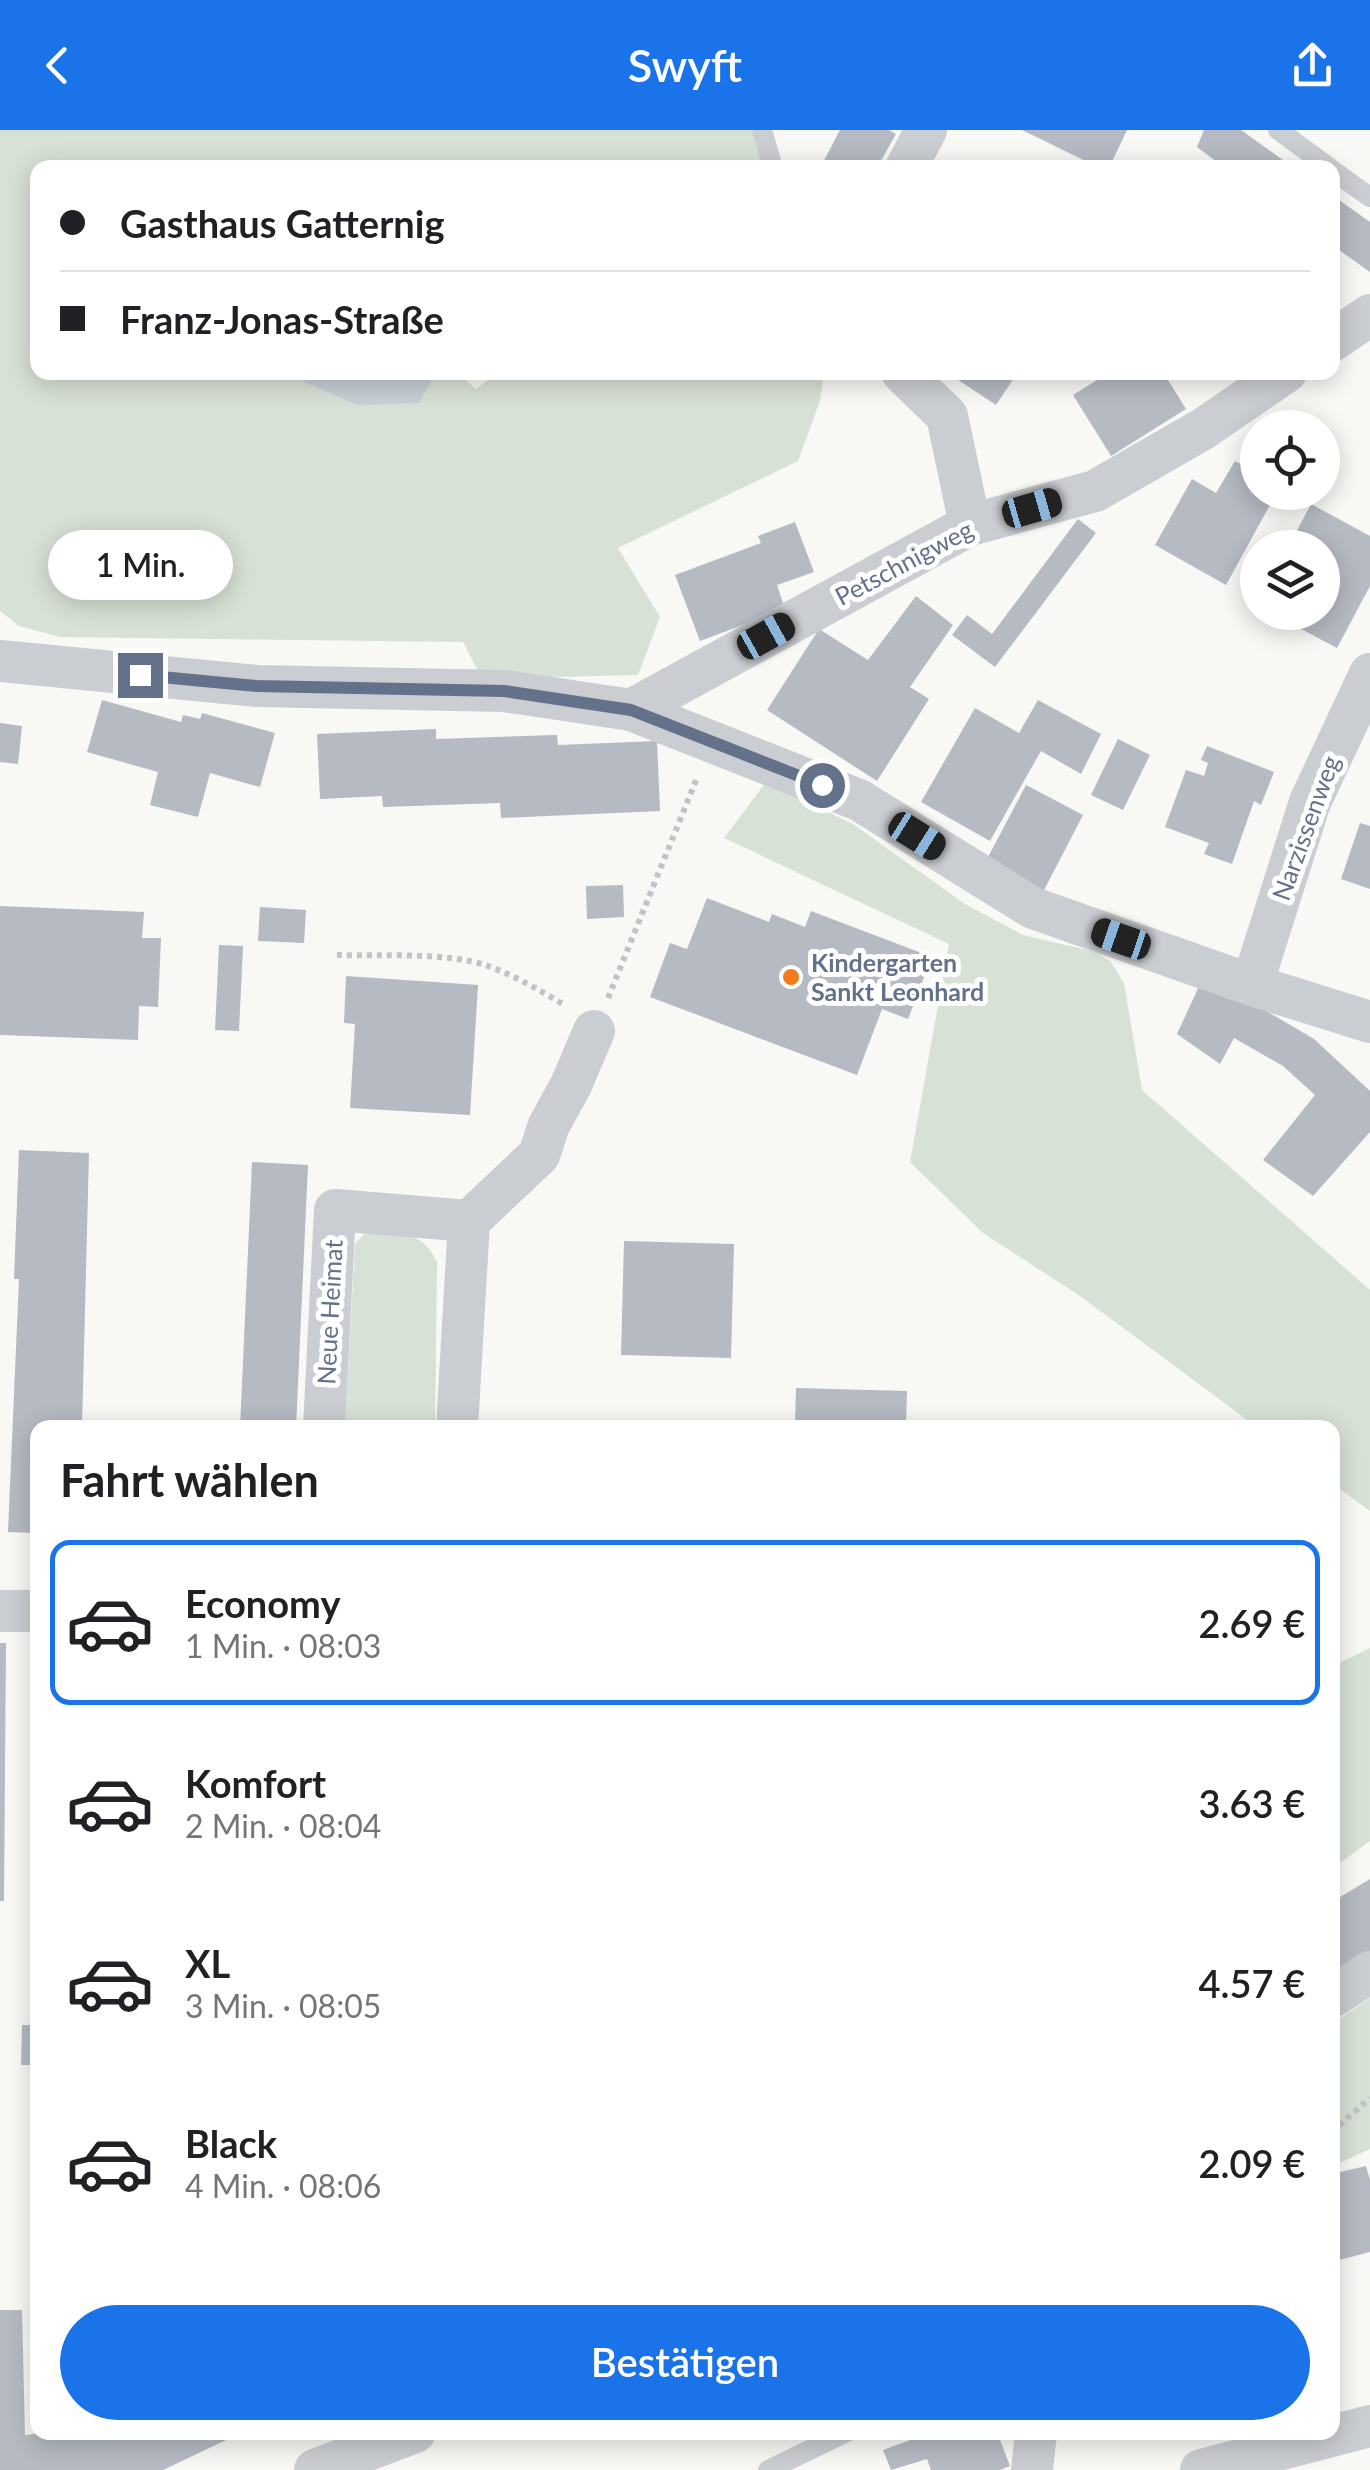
<!DOCTYPE html>
<html lang="de">
<head>
<meta charset="utf-8">
<style>
	body { margin:0; font-family:Lato,sans-serif; background:#f6f6f6; color:#202124; height:100vh; display:flex; flex-direction:column; font-size:38px; white-space:nowrap }
	* { box-sizing:border-box; margin:0 }
	p { font-size:32px; color:#757577 }
	.icon { flex:none; width:55px; height:55px; fill:none; stroke:currentColor; stroke-width:2; stroke-linecap:round; stroke-linejoin:round }
	.map { position:relative; flex:1; overflow:hidden }
	.side { position:absolute; left:30px; top:1290px; width:1310px; height:1020px; display:flex; flex-direction:column; background:#fff; border-radius:20px; box-shadow:0 5px 25px #0003 }
	.side>* { flex:none }
	.banner { position:absolute; left:30px; top:30px; width:1310px; height:220px; border-radius:20px; box-shadow:0 5px 25px #0003; display:grid; align-content:center; height:220px; padding:0 30px; background:#fff }
	.tools { position:absolute; left:1240px; top:280px; display:grid; gap:20px }
	.tools a { display:grid; place-items:center; width:100px; height:100px; border-radius:50%; background:#fff; box-shadow:0 5px 25px #0003; font-size:50px }
	.end { position:absolute; width:45px; height:45px; margin:-22px; border:12px solid #64718a; background:#fff; box-shadow:0 0 0 5px #fff }
	.from { border-radius:50% }
	.bubble { position:absolute; height:70px; border-radius:35px; background:#fff; box-shadow:0 5px 25px #0003; font-size:32px; font-weight:600; line-height:70px; text-align:center }
	.car { position:absolute; width:30px; height:60px; margin:-30px -15px; border-radius:12px; box-shadow:0 0 8px 2px #0007; background:linear-gradient(#222 24%,#8ab4d8 0 40%,#222 0 76%,#8ab4d8 0 86%,#222 0) }
	.banner b { display:flex; align-items:center; gap:35px; height:95px; font-size:38px }
	.banner b+b { border-top:2px solid #e0e0e0 }
	.banner i { width:25px; height:25px; background:#202124 }
	ul { padding:0; list-style:none }
	li { display:flex; align-items:center; gap:30px; height:165px; margin:0 20px 15px; padding:0 10px; border:5px solid transparent; border-radius:20px }
	li div { flex:1 }
	li b { display:block; font-size:38px }
	li em { font-style:normal; font-weight:600 }
	li.current { border-color:#1a73e8 }
	li>.icon { width:90px; height:90px; stroke-width:1.5 }
	h2 { padding:0 30px; font-size:45px; line-height:120px }
	.cta { display:flex; gap:20px; margin-top:auto; padding:20px 30px }
	.cta a { flex:1; height:115px; border-radius:60px; background:#1a73e8; color:#fff; font-size:40px; font-weight:600; line-height:115px; text-align:center }
	header { display:flex; justify-content:space-between; align-items:center; height:130px; padding:0 30px; background:#1a73e8; color:#fff; font-size:45px; font-weight:600 }
	.map>svg:first-child { display:block }
	.green { fill:#d8e1d6 }
	.water { fill:#c8cfd6 }
	.building { fill:#b5bac3 }
	.lines { fill:none; stroke-linecap:round; stroke-linejoin:round }
	.path { stroke:#c1c3c6; stroke-width:6; stroke-dasharray:5 5; stroke-linecap:butt }
	.service { stroke:#cacdd1; stroke-width:20 }
	.minor { stroke:#cacdd1; stroke-width:42 }
	.route { stroke:#64718a; stroke-width:12 }
	.poi-dot { fill:#f67b18; stroke:#fff; stroke-width:4 }
	.labels { text-anchor:middle; stroke-width:10; stroke-linejoin:round; paint-order:stroke }
	.street-label { font-size:25px; fill:#64718a; stroke:#fff }
	.poi-label { font-size:25px; font-weight:bold; fill:#64718a; stroke:#fff; text-anchor:start }
</style>
</head>
<body>
<header><svg class="icon" aria-label="back" viewBox="0 0 24 24"><path d="M15 5l-7 7 7 7"/></svg>Swyft<svg class="icon" aria-label="share" viewBox="0 0 24 24"><path d="M12 15V3M7 8l5-5 5 5M5 13v7h14v-7"/></svg></header>
<div class="map">
<svg width="1370" height="2340" viewBox="0 0 1370 2340">
	<rect width="100%" height="100%" fill="#f8f8f5"/>
	<!-- green -->
	<g class="green">
		<path d="M0 0H760L766 37 38 38V242L284 243 356 275 432 249 442 243H458L476 259 499 242 824 243 820 271 798 331 618 418 660 487 638 545 482 549 463 512 60 507 19 496 0 481Z"/>
		<path d="M766 652 853 694 965 774 1023 805 1096 822 1111 832 1124 853 1142 960 1370 1160V1381L1333 1354 1332 1298 1257 1297 1080 1166 983 1103 910 1032 949 814 724 708Z"/>
		<path d="M365 1103C399 1104 421 1098 437 1132L435 1297 345 1298 355 1114Z"/>
		<path d="M1370 1518V1711L1333 1738V1536Z"/>
		<path d="M1370 1868V2019L1333 2036V1893Z"/>
	</g>
	<!-- water -->
	<path class="water" d="M284 243H442L432 249 419 273 356 275Z"/>
	<!-- building -->
	<g class="building">
		<path d="M840 0H889L896 4 877 38H820Z"/>
		<path d="M1022 0H1127L1109 38H1100Z"/>
		<path d="M1204 0H1241L1294 38H1225L1197 17Z"/>
		<path d="M1332 65 1370 92V142L1332 115Z"/>
		<path d="M946 242H1018L996 275Z"/>
		<path d="M1110 242H1163L1186 279 1111 326 1073 265Z"/>
		<path d="M1235 331 1258 343V362H1277L1226 455 1155 415 1192 349 1216 363Z"/>
		<path d="M1311 374 1370 406V456L1337 518 1269 482H1322V418H1302L1291 412Z"/>
		<path d="M1078 389 1096 403 995 537 952 505 967 485 992 504Z"/>
		<path d="M795 392 814 442 777 455 785 479 700 511 675 445 761 413 758 406Z"/>
		<path d="M916 466 953 495 910 557 929 569 877 651 767 580 819 499 868 530Z"/>
		<path d="M102 570 181 592 183 585 200 589 202 583 275 603 260 657 210 643 198 687 150 675 158 642 87 622Z"/>
		<path d="M1038 570 1101 604 1081 644 1041 621 990 711 921 672 975 578 1019 603Z"/>
		<path d="M0 593 22 596 18 634 0 632Z"/>
		<path d="M436 599V609L557 605 558 615 657 611 660 681 501 688 500 673 383 677 382 666 320 669 317 604Z"/>
		<path d="M1118 609 1150 625 1123 680 1091 665Z"/>
		<path d="M1207 616 1274 642 1261 675 1254 671 1232 734 1204 724 1209 713 1165 697 1186 640 1204 646 1208 633 1201 630Z"/>
		<path d="M1026 655 1083 685 1043 762 986 731Z"/>
		<path d="M1360 693 1370 696V759L1341 749Z"/>
		<path d="M623 755 624 787 587 789 586 756Z"/>
		<path d="M707 768 769 792 772 784 805 797 811 781 932 827 908 889 882 879 857 945 650 867 670 813 687 819Z"/>
		<path d="M0 776 144 782 142 808H161L158 877 139 876 138 910 0 905Z"/>
		<path d="M260 777 306 780 304 813 258 811Z"/>
		<path d="M219 815 243 816 239 901 215 900Z"/>
		<path d="M346 846 478 855 470 985 350 978 355 894 344 893Z"/>
		<path d="M1200 854 1268 882 1314 909 1370 961V1002L1313 1066 1263 1030 1315 965 1283 936 1234 908 1220 934 1177 904Z"/>
		<path d="M19 1020 89 1023 82 1298H38V1403L8 1402 19 1149H14Z"/>
		<path d="M252 1032 308 1035 296 1298H240Z"/>
		<path d="M624 1111 734 1114 731 1228 621 1225Z"/>
		<path d="M796 1258 907 1261 906 1298H795Z"/>
		<path d="M0 1513H6L4 1771H0Z"/>
		<path d="M1370 1749V1821L1332 1845V1772Z"/>
		<path d="M22 1895H38V1935H21Z"/>
		<path d="M1366 2036 1370 2050V2122L1332 2132V2044Z"/>
		<path d="M0 2180H22L25 2305 54 2302H243L163 2340H0Z"/>
		<path d="M932 2302H997L1010 2336 1000 2340H931L927 2329 891 2340 883 2320Z"/>
	</g>
	<g class="lines">
		<!-- path -->
		<g class="path">
			<path d="M337 825C380 826 449 822 488 836 516 846 541 861 566 876"/>
			<path d="M608 868 697 648"/>
			<path d="M1332 2002 1370 1968"/>
		</g>
		<!-- service -->
		<g class="service">
			<path d="M762 0 773 38"/>
			<path d="M1278 0 1330 38"/>
			<path d="M1332 40 1370 67"/>
			<path d="M768 2340 847 2302"/>
		</g>
		<!-- minor -->
		<g class="minor">
			<path d="M906 38 926 0"/>
			<path d="M1332 211 1370 185"/>
			<path d="M902 242 947 286 970 395"/>
			<path d="M0 531 257 556 504 561 631 580 859 670 1033 778 1252 855 1370 892"/>
			<path d="M631 580 970 395 1095 361 1203 299 1286 242"/>
			<path d="M1252 855 1310 672 1370 544"/>
			<path d="M324 1298 335 1080 469 1091"/>
			<path d="M457 1298 469 1091 539 1025 549 995 571 955 594 901"/>
			<path d="M0 1481H38"/>
			<path d="M1332 1867 1370 1842"/>
			<path d="M315 2340 415 2302"/>
			<path d="M1032 2340 1036 2302"/>
			<path d="M1201 2340 1370 2296"/>
		</g>
	</g>
	<g class="lines">
		<!-- route -->
		<path class="route" d="M140 545 257 556 504 561 631 580 822 655"/>
	</g>
	<!-- markers -->
	<circle class="poi-dot" cx="791" cy="847" r="10"/>
	<g class="labels">
		<!-- street labels -->
		<g class="street-label">
			<text transform="translate(904 433) rotate(-28)" y="9">Petschnigweg</text>
			<text transform="translate(1306 698) rotate(-70)" y="9">Narzissenweg</text>
			<text transform="translate(330 1182) rotate(-87)" y="9">Neue Heimat</text>
		</g>
		<!-- poi labels -->
		<g class="poi-label">
			<text x="811" y="842">Kindergarten<tspan x="811" dy="29">Sankt Leonhard</tspan></text>
		</g>
	</g>
</svg>
<div class="tools">
<a><svg class="icon" aria-label="locate" viewBox="0 0 24 24"><circle cx="12" cy="12" r="6"/><path d="M12 2v4M12 18v4M2 12h4M18 12h4"/></svg></a>
<a><svg class="icon" aria-label="layers" viewBox="0 0 24 24"><path d="M12 4l9 5-9 5-9-5zM3 14l9 5 9-5"/></svg></a>
</div>
<i class="end from" style="left:822px;top:655px"></i>
<i class="end" style="left:140px;top:545px"></i>
<div class="bubble" style="left:48px;top:400px;width:185px">1 Min.</div>
<i class="car" style="left:1032px;top:378px;rotate:74deg"></i>
<i class="car" style="left:766px;top:506px;rotate:61deg"></i>
<i class="car" style="left:917px;top:706px;rotate:122deg"></i>
<i class="car" style="left:1121px;top:809px;rotate:289deg"></i>
<div class="banner">
<b><i class="from"></i>Gasthaus Gatternig</b>
<b><i></i>Franz-Jonas-Straße</b>
</div>
<section class="side">
<h2>Fahrt wählen</h2>
<ul>
<li class="current"><svg class="icon" aria-label="car" viewBox="0 0 24 24"><path d="M5 17H2v-5l4-1 3-4h7l3 4 3 1v5h-3M9 17h6M6 11h13"/><circle cx="7" cy="17" r="2"/><circle cx="17" cy="17" r="2"/></svg><div><b>Economy</b><p>1 Min. · 08:03</p></div><em>2.69 €</em></li>
<li><svg class="icon" aria-label="car" viewBox="0 0 24 24"><path d="M5 17H2v-5l4-1 3-4h7l3 4 3 1v5h-3M9 17h6M6 11h13"/><circle cx="7" cy="17" r="2"/><circle cx="17" cy="17" r="2"/></svg><div><b>Komfort</b><p>2 Min. · 08:04</p></div><em>3.63 €</em></li>
<li><svg class="icon" aria-label="car" viewBox="0 0 24 24"><path d="M5 17H2v-5l4-1 3-4h7l3 4 3 1v5h-3M9 17h6M6 11h13"/><circle cx="7" cy="17" r="2"/><circle cx="17" cy="17" r="2"/></svg><div><b>XL</b><p>3 Min. · 08:05</p></div><em>4.57 €</em></li>
<li><svg class="icon" aria-label="car" viewBox="0 0 24 24"><path d="M5 17H2v-5l4-1 3-4h7l3 4 3 1v5h-3M9 17h6M6 11h13"/><circle cx="7" cy="17" r="2"/><circle cx="17" cy="17" r="2"/></svg><div><b>Black</b><p>4 Min. · 08:06</p></div><em>2.09 €</em></li>
</ul>
<div class="cta"><a>Bestätigen</a></div>
</section>
</div>
</body>
</html>
